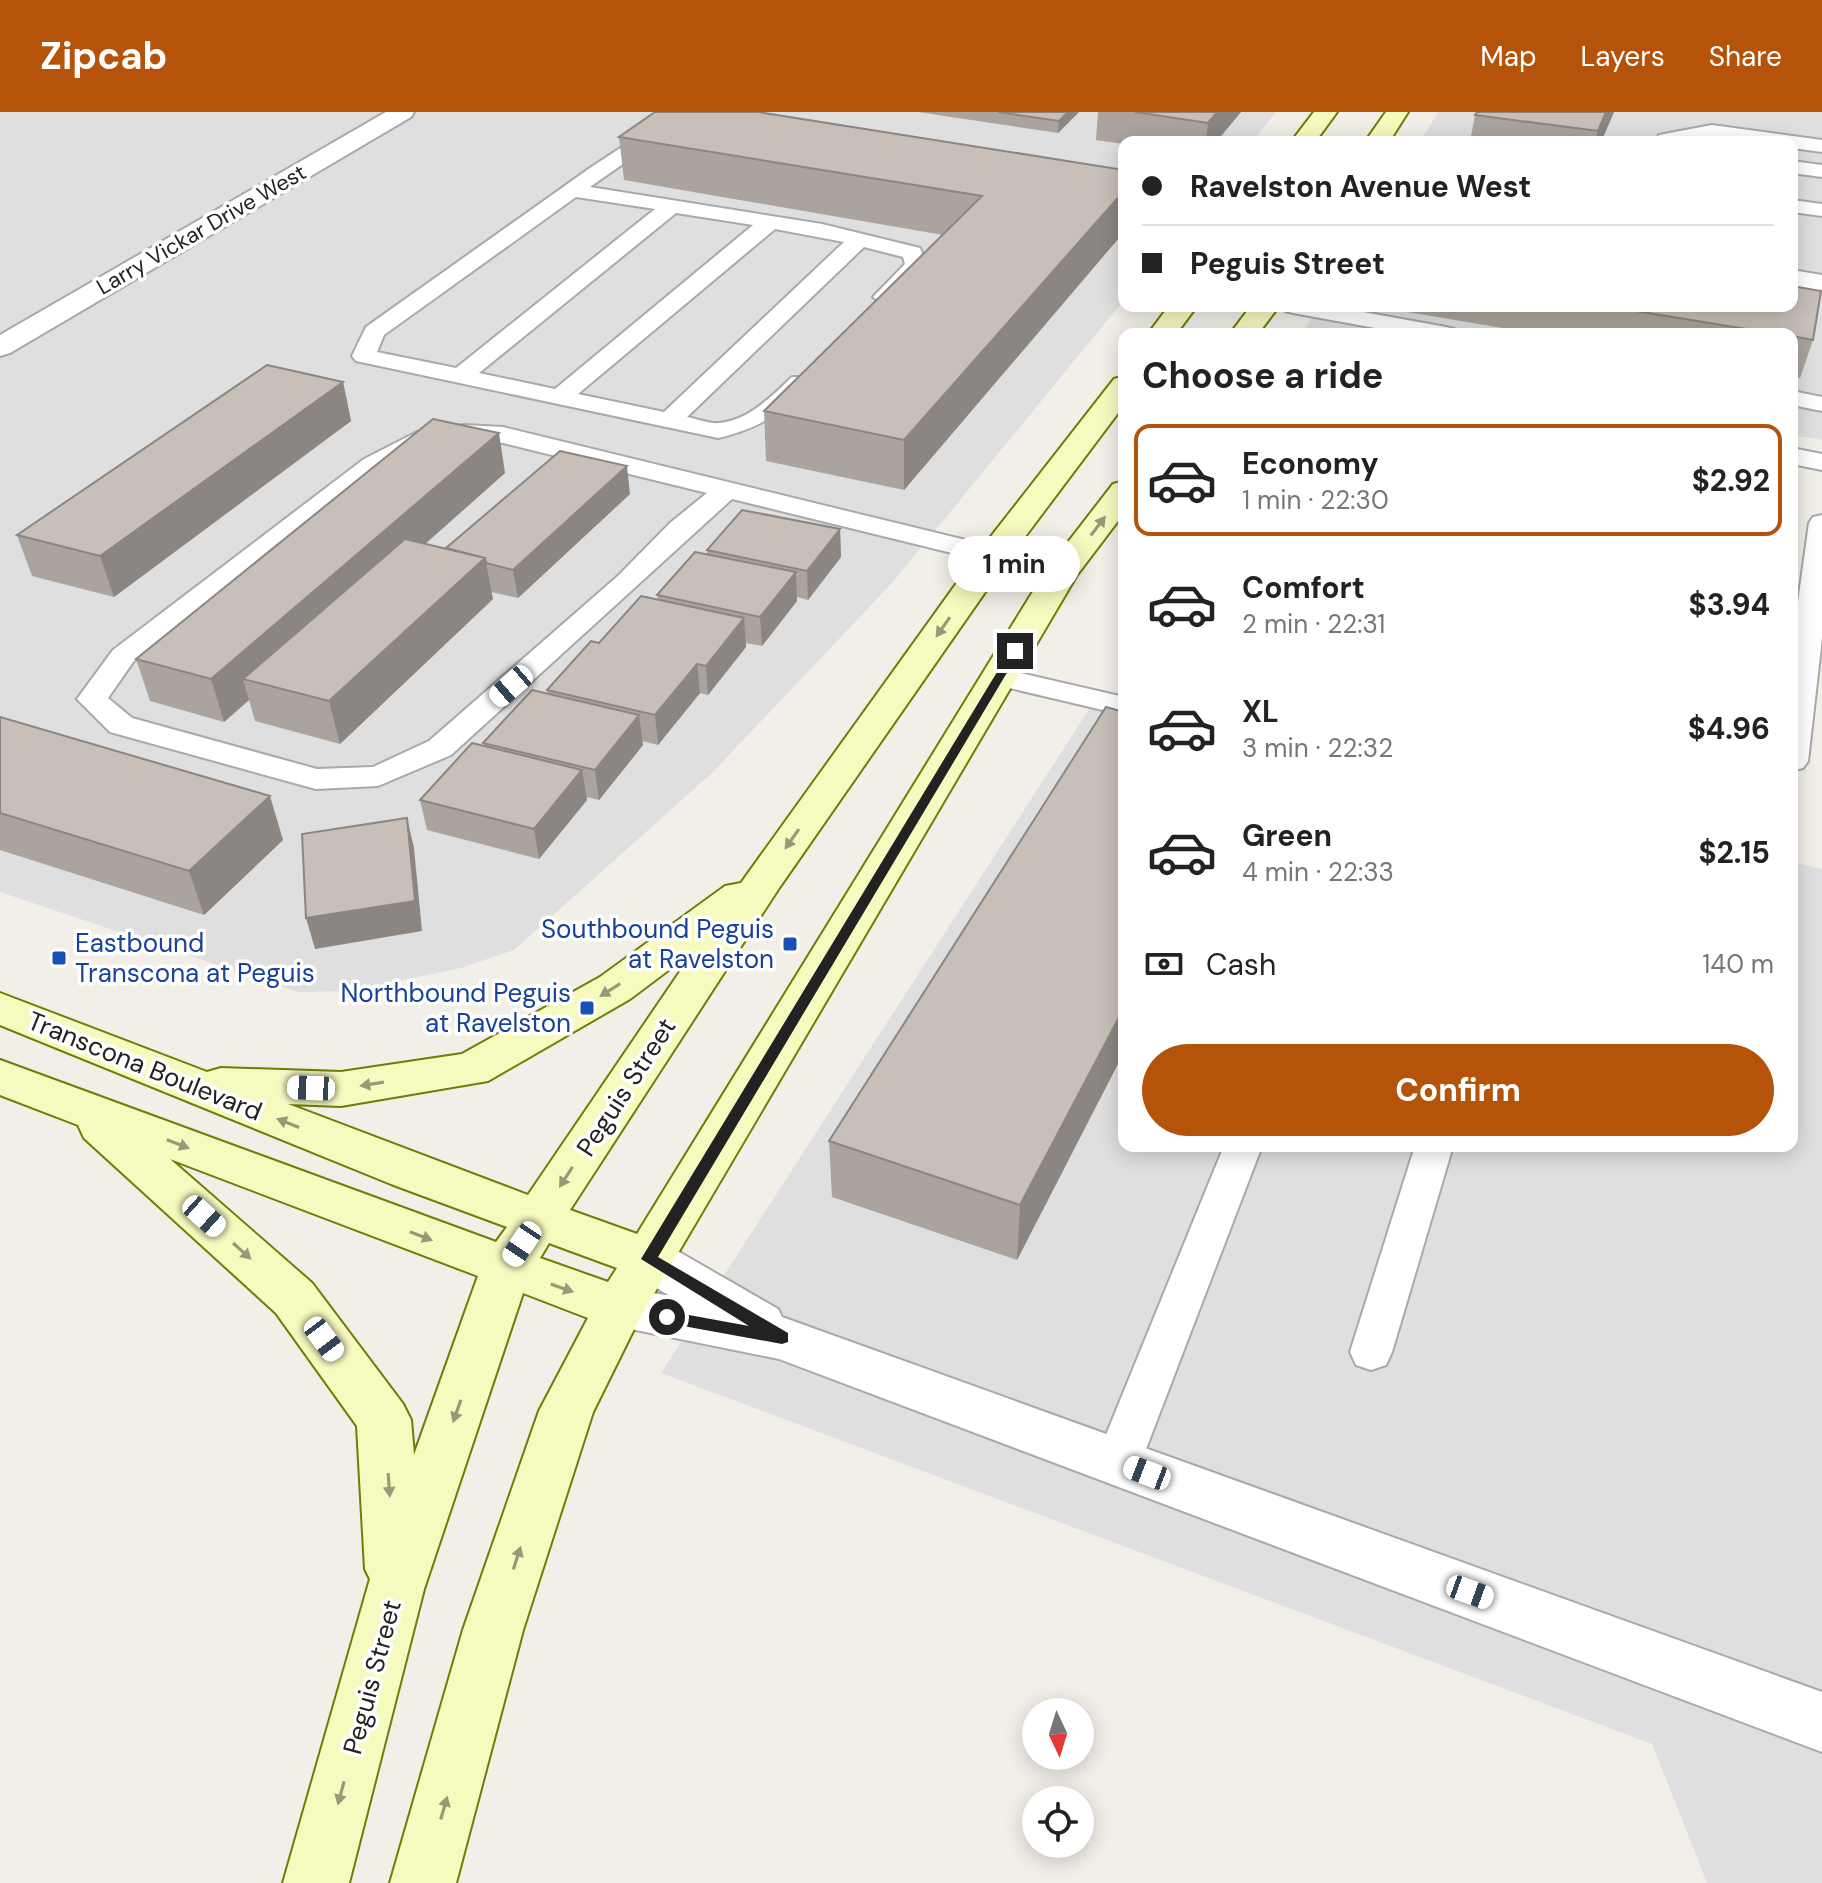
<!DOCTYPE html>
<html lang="en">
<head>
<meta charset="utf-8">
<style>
	body { margin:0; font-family:"DM Sans",sans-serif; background:#f2f2f2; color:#222; height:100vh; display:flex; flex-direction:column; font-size:30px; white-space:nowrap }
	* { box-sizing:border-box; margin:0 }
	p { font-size:26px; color:#767676 }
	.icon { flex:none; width:44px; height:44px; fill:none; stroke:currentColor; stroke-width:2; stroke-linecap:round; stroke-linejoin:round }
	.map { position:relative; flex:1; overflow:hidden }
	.side { position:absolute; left:1118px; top:216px; width:680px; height:824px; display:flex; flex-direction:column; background:#fff; border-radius:16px; box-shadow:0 4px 20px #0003 }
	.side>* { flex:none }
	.guide { position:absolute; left:1118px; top:24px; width:680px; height:176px; border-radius:16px; box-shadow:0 4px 20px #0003; display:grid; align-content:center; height:176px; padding:0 24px; background:#fff }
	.needle { width:52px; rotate:176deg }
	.fabs { position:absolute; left:1022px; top:1586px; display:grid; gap:16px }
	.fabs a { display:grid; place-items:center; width:72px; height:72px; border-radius:50%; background:#fff; box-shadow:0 4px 20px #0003; font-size:40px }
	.end { position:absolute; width:36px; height:36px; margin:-18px; border:10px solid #222; background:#fff; box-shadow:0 0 0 4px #fff }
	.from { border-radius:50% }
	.bubble { position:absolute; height:56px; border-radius:28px; background:#fff; box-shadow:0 4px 20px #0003; font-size:26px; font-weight:700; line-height:56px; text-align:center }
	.car { position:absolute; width:24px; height:48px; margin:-24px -12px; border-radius:10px; box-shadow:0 0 6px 2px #0007; background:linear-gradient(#fff 24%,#345 0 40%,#fff 0 76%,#345 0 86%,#fff 0) }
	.guide b { display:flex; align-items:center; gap:28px; height:76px; font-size:30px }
	.guide b+b { border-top:2px solid #e0e0e0 }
	.guide i { width:20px; height:20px; background:#222 }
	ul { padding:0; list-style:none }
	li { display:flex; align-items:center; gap:24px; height:112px; margin:0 16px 12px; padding:0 8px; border:4px solid transparent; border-radius:16px }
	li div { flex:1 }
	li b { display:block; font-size:30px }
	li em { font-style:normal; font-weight:700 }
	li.on { border-color:#b45309 }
	li>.icon { width:72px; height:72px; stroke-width:1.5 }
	h2 { padding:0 24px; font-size:36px; line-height:96px }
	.pay { display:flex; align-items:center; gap:20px; height:88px; padding:0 24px; font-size:30px }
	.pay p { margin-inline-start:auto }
	.cta { display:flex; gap:16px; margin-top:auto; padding:16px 24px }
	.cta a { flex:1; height:92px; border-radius:48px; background:#b45309; color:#fff; font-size:32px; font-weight:700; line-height:92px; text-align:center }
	header { display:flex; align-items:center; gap:48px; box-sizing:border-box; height:112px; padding:0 40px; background:#b45309; color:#fff }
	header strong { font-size:38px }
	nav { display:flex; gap:44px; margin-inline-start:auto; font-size:28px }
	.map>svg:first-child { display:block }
	.residential { fill:#e0dfdf }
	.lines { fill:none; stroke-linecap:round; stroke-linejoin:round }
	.lane-casing { stroke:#a9a9a9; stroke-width:4 }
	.street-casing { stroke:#a9a9a9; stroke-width:4 }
	.secondary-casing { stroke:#707d05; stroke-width:4 }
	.lane { fill:#fff; fill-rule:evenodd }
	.street { fill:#fff; fill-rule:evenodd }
	.secondary { fill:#f7fabf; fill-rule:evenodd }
	.wall { fill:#aba49e }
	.shaded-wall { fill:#8b8681 }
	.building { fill:#c7bfb8; stroke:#8b8681; stroke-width:2 }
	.oneway { fill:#979978 }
	.route { fill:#222 }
	.transit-dot { fill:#1a4fb4; stroke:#fff; stroke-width:3 }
	.labels { text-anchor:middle; stroke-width:7; stroke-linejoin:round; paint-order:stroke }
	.far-street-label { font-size:22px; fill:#222; stroke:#fff }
	.transit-label { font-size:26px; fill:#164399; stroke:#fff; text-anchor:end }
	.street-label { font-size:26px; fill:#222; stroke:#fff }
</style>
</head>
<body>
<header>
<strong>Zipcab</strong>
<nav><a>Map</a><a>Layers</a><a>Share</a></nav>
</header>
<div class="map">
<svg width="1822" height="1771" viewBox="0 0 1822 1771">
	<rect width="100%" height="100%" fill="#f2efe9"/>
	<!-- residential -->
	<g class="residential">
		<path d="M0 0H1276L1252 30H1124V188L892 471 712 661 514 838 461 856 350 879 298 880 0 780Z"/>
		<path d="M1438 0H1822V328L1792 323V222H1302L1319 194H1792V30H1420Z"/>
		<path d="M1097 585 1124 591V1034H1792V750L1822 757V1771H1707L1652 1632 661 1261Z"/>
	</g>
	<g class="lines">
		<defs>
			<g id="lane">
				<path d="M675 0H697L590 75 822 112 920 136 927 153 924 158 892 190 884 192 873 185 905 152 903 145 864 135 687 305C697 307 710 312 720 311 749 308 772 284 792 265H808L812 270 808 275C780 303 756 317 718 326L356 249 352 244 366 215 590 56ZM576 85 655 97 456 256 377 240 384 223ZM676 101 753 113 555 277 479 261ZM775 117 844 130 664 300 578 282Z"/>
				<path d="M1712 13 1822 28V40L1792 36V30C1766 30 1740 26 1714 25 1695 25 1675 30 1655 30L1659 23Z"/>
				<path d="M1792 49 1822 53V65L1792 61Z"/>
				<path d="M1792 88 1822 92V104L1792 100Z"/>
				<path d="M1282 194H1330L1446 215 1454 217 1458 222H1408L1293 201 1285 199Z"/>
				<path d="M1792 279 1822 285V299L1792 293Z"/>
				<path d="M464 313 503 315 1072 454 1076 460 1072 466 1062 468 732 387 451 643 378 674 316 677 305 674 110 620 77 587 113 538 364 347 417 320ZM464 327 503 331 707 381 670 411 619 463 429 629 373 655 317 657 132 606 108 586 133 550 382 357 432 332Z"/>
				<path d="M1792 336 1822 342V358L1792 352Z"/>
				<path d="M1822 403V526L1808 649 1803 656 1792 659V533L1809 411 1813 405Z"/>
				<path d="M999 556 1124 585V603L988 571 984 565 988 559Z"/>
				<path d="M1224 1034H1262L1141 1350 1134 1364 1118 1370 1102 1364 1095 1350Z"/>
				<path d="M1415 1034H1453L1392 1240 1386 1253 1371 1258 1356 1253 1350 1240Z"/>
			</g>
			<g id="street">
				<path d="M386 0H414L411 5 10 241 0 244V223Z"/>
				<path d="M1792 158 1822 163V179L1792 174Z"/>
				<path d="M649 1127 667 1133 778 1197 782 1205 1822 1580V1640L779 1247 601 1211 593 1196 601 1181 619 1175 670 1184 631 1161 624 1147 631 1133Z"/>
			</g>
			<g id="secondary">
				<path d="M1314 0H1337L1315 30H1291Z"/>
				<path d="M1386 0H1408L1389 30H1365Z"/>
				<path d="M1169 194H1197L1176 222H1148Z"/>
				<path d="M1251 194H1279L1258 222H1230Z"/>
				<path d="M1124 264V293L1006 450 779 776 570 1098 637 1122 1045 460 1113 372 1124 369V401L1077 463 638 1209 593 1300 523 1518 456 1771H390L463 1518 539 1299 588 1206 523 1181 424 1477 349 1771H283L370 1467 365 1457 357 1314 276 1201 84 1026 78 1013 0 983V948L496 1130 507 1115 391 1072 0 913V881L207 960 221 956 341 960 462 942 600 865 725 774 741 771 982 436 1114 267ZM694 839 528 1083 288 992 341 994 488 969 630 887ZM170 1047 478 1164 414 1343 411 1308 403 1292 312 1171ZM549 1131 617 1156 608 1170 540 1146Z"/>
			</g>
		</defs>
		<!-- lane casing -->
		<use href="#lane" class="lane-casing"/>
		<!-- street casing -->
		<use href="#street" class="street-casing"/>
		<!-- secondary casing -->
		<use href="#secondary" class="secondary-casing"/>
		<!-- lane -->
		<use href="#lane" class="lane"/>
		<!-- street -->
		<use href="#street" class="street"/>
		<!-- secondary -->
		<use href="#secondary" class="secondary"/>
	</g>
	<!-- wall -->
	<g class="wall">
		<path d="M918 0H1079L1058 21Z"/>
		<path d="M1098 0H1241L1216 30H1124V32L1096 28Z"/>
		<path d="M1614 0 1601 30H1470L1475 3Z"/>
		<path d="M619 25 1124 58V120L904 378 766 349 764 299 943 123 624 68Z"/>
		<path d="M1385 194H1792L1813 228 1800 266 1792 265V222H1538L1384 196Z"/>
		<path d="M343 270 351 309 114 485 32 464 17 423Z"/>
		<path d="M505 361 425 432 446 436 630 382 518 486 491 480 493 487 340 632 255 609 249 588 224 610 150 589 136 547Z"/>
		<path d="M840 417 841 445 808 488 797 485V489L762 534 746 531V535L708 583 700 581 658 633 642 629 643 633 599 688 586 685 587 688 539 747 427 718 420 688 484 634 483 631 548 582 547 578 599 531 658 487 657 483 707 442V438Z"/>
		<path d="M1124 600V940L1017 1148 832 1085 829 1029Z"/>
		<path d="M0 605 283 728 204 803 0 738Z"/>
	</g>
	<!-- shaded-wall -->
	<g class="shaded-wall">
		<path d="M1068 0H1079L1058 21 1059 9Z"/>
		<path d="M1217 0H1241L1216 30H1206L1208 11Z"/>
		<path d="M1606 0H1614L1601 30H1595L1598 19Z"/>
		<path d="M1124 79V120L904 378V328Z"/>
		<path d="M343 270 351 309 114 485 100 444Z"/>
		<path d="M499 321 505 361 266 573 243 567 249 588 224 610 211 567Z"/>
		<path d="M627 354 630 382 518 486 513 458Z"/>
		<path d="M840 417 841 445 808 488 807 459Z"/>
		<path d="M485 446 493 487 340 632 329 589Z"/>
		<path d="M796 460 797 489 762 534 760 505Z"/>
		<path d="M744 506 746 535 708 583 706 554Z"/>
		<path d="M697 552 700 581 658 633 655 603Z"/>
		<path d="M639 603 643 633 599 688 595 658Z"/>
		<path d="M582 658 587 688 539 747 534 717Z"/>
		<path d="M270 684 283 728 204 803 189 759Z"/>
		<path d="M407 706 414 736 422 819 315 837 306 806Z"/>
		<path d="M1124 896V940L1017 1148 1020 1093Z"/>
	</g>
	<!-- building -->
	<g class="building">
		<path d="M655 0H758L1124 58V79L904 328 764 299 982 84 619 25Z"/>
		<path d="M998 0H1068L1059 9Z"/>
		<path d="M1135 0H1217L1208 11Z"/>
		<path d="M1477 0H1606L1598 19 1475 3Z"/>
		<path d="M1792 174 1821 179 1813 228 1792 224V222H1777L1605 194H1792Z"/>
		<path d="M267 253 343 270 100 444 17 423Z"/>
		<path d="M433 307 499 321 211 567 136 547Z"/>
		<path d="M560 339 627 354 513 458 486 451 485 446 446 436Z"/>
		<path d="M742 398 840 417 807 459 707 438Z"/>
		<path d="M405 427 485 446 329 589 243 567Z"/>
		<path d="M695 440 796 460 760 505 657 483Z"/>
		<path d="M641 484 744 506 706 554 697 552 655 603 547 578 591 529 599 531Z"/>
		<path d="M532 578 639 603 595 658 483 631Z"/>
		<path d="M1106 595 1124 600V896L1020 1093 829 1029Z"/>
		<path d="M0 605 270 684 189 759 0 701Z"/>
		<path d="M472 631 582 658 534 717 420 688Z"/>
		<path d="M407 706 415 789 306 806 302 722Z"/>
	</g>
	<!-- one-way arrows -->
	<defs><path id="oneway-solid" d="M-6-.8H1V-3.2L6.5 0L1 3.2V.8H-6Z" transform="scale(2)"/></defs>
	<g class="oneway">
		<use href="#oneway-solid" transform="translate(1098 414) rotate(-53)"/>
		<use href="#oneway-solid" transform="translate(943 515) rotate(125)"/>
		<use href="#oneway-solid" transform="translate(792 727) rotate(125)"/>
		<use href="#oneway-solid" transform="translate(610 878) rotate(148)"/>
		<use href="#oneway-solid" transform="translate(372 972) rotate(171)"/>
		<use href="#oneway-solid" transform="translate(288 1011) rotate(-158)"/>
		<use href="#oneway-solid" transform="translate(178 1032) rotate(21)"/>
		<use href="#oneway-solid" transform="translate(566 1065) rotate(123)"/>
		<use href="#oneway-solid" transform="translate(421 1124) rotate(21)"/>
		<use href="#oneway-solid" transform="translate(242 1139) rotate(42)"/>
		<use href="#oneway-solid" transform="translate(562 1176) rotate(19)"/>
		<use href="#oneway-solid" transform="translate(457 1299) rotate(109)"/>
		<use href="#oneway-solid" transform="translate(389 1373) rotate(86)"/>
		<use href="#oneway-solid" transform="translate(517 1446) rotate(-72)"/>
		<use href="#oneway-solid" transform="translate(341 1681) rotate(105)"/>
		<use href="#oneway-solid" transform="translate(444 1696) rotate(-74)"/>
	</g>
	<!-- route -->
	<path class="route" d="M1011 537 1020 539 658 1145 788 1221V1230L782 1232 661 1210 659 1205 667 1199 749 1214 641 1147Z"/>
	<!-- markers -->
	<g class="transit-dot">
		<rect x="782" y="824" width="16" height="16" rx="4"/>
		<rect x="51" y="838" width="16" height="16" rx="4"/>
		<rect x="579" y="888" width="16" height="16" rx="4"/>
	</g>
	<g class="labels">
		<!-- far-street labels -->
		<g class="far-street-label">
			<text transform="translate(201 117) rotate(-30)" y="8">Larry Vickar Drive West</text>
		</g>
		<!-- transit labels -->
		<g class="transit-label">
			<text x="774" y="826">Southbound Peguis<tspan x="774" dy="30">at Ravelston</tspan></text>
			<text x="75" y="840" text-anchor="start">Eastbound<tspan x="75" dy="30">Transcona at Peguis</tspan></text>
			<text x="571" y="890">Northbound Peguis<tspan x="571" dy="30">at Ravelston</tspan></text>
		</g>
		<!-- street labels -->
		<g class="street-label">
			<text transform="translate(145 954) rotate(22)" y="9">Transcona Boulevard</text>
			<text transform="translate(626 975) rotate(-57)" y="9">Peguis Street</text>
			<text transform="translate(372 1565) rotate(-75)" y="9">Peguis Street</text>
		</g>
	</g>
</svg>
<div class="fabs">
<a><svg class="needle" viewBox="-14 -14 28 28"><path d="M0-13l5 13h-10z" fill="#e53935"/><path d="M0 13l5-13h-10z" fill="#767676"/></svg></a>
<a><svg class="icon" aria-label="locate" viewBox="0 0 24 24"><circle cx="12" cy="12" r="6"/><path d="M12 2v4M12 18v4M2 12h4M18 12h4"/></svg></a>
</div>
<i class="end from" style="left:667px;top:1205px"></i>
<i class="end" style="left:1015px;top:539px"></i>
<div class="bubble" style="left:948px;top:424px;width:132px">1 min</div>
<i class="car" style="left:511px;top:574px;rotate:229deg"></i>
<i class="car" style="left:311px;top:976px;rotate:272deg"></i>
<i class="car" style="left:204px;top:1104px;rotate:132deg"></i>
<i class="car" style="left:522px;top:1132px;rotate:214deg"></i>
<i class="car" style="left:324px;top:1227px;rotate:143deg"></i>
<i class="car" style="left:1147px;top:1361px;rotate:291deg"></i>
<i class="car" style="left:1470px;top:1480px;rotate:110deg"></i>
<div class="guide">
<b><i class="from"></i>Ravelston Avenue West</b>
<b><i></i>Peguis Street</b>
</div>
<section class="side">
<h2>Choose a ride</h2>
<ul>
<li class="on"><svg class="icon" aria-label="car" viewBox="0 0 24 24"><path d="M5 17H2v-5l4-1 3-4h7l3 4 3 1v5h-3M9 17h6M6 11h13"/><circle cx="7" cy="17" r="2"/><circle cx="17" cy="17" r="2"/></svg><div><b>Economy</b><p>1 min · 22:30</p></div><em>$2.92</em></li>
<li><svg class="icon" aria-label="car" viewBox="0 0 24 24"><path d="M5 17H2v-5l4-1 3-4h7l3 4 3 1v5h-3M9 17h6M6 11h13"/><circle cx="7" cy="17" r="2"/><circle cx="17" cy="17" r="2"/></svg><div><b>Comfort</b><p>2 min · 22:31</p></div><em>$3.94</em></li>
<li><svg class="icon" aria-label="car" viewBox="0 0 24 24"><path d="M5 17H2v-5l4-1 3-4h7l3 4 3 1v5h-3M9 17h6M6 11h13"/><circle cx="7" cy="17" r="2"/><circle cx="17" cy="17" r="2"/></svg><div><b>XL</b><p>3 min · 22:32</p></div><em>$4.96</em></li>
<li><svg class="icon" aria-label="car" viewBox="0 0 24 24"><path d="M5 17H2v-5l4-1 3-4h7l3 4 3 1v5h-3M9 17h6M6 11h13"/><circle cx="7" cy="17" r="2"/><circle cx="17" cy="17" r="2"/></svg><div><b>Green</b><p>4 min · 22:33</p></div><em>$2.15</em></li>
</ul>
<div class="pay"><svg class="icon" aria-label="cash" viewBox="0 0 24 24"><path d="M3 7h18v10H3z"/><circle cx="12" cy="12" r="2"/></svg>Cash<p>140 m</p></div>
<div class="cta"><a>Confirm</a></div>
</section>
</div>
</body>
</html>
